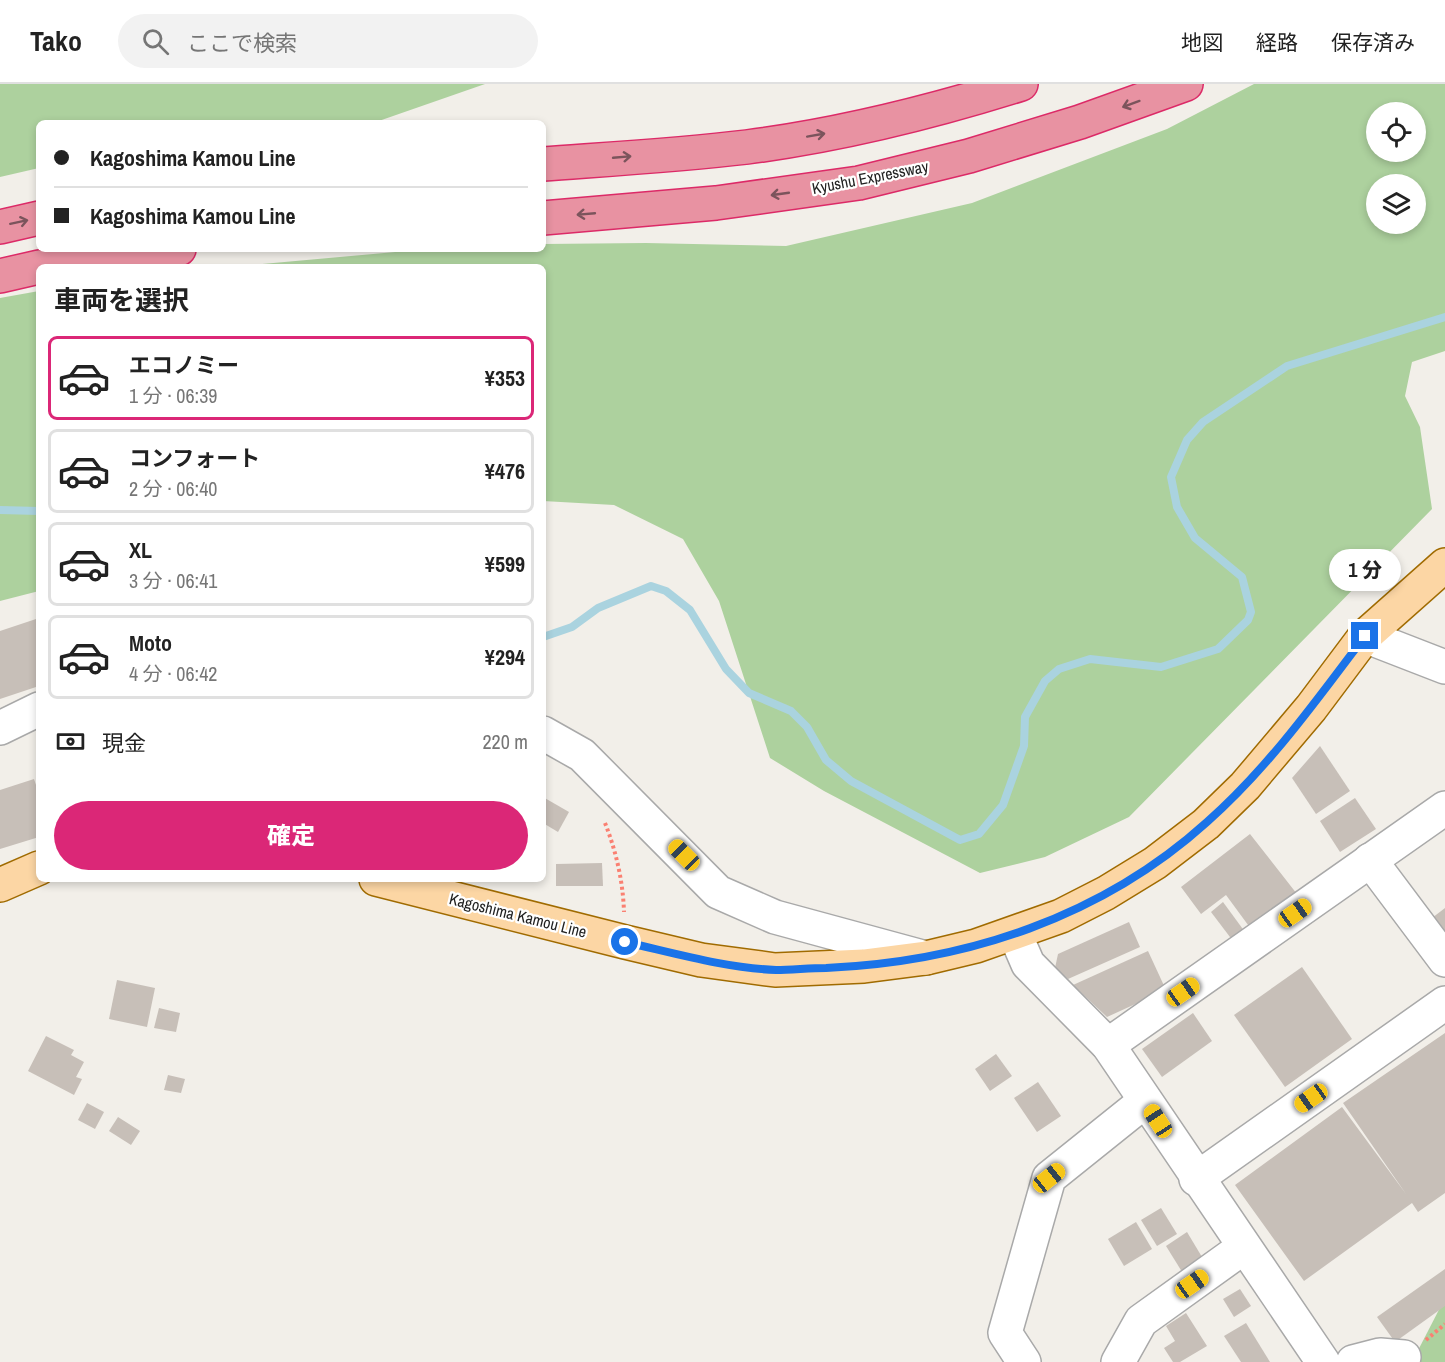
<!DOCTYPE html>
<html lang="ja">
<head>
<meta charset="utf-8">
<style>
	body { margin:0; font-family:"Archivo Narrow","Noto Sans JP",sans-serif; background:#f2f2f2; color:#222; height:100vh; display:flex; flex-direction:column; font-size:22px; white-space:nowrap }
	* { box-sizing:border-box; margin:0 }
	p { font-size:20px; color:#767676 }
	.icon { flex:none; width:33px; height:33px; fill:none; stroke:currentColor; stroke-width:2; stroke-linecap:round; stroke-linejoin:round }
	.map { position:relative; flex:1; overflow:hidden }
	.drawer { position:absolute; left:36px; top:180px; width:510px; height:618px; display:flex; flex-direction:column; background:#fff; border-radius:9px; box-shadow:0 3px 9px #0003 }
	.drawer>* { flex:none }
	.guide { position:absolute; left:36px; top:36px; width:510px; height:132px; border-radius:9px; box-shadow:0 3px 9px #0003; display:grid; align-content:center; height:132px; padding:0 18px; background:#fff }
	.buttons { position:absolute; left:1366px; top:18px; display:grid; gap:12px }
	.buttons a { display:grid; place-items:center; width:60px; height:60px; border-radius:50%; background:#fff; box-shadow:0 3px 9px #0003; font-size:30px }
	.end { position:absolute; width:27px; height:27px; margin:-14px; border:8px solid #1a73e8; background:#fff; box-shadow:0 0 0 3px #fff }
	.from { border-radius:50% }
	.bubble { position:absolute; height:42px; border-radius:21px; background:#fff; box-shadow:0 3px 9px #0003; font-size:20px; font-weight:800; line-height:42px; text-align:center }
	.car { position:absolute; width:18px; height:36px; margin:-18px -9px; border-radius:8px; box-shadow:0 0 4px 2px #0007; background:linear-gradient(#f5c518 24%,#345 0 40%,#f5c518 0 76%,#345 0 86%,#f5c518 0) }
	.guide b { display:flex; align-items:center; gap:21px; height:57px; font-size:22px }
	.guide b+b { border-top:2px solid #e0e0e0 }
	.guide i { width:15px; height:15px; background:#222 }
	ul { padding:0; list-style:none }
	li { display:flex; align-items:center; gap:18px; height:84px; margin:0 12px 9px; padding:0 6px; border:3px solid #e0e0e0; border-radius:9px }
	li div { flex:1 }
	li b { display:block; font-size:22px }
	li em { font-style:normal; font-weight:800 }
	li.current { border-color:#db2777 }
	li>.icon { width:54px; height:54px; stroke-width:1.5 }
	h2 { padding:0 18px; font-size:27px; line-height:72px }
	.pay { display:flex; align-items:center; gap:15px; height:66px; padding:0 18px; font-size:22px }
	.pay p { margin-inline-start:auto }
	.cta { display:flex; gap:12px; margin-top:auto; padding:12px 18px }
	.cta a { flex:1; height:69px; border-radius:36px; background:#db2777; color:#fff; font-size:24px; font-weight:800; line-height:69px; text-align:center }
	header { display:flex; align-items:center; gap:36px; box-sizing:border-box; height:84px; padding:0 30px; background:#fff; border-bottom:2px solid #e0e0e0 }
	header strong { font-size:28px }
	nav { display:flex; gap:33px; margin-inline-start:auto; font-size:21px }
	.search { width:420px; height:54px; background:#f2f2f2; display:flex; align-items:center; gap:15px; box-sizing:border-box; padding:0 21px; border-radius:33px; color:#767676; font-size:22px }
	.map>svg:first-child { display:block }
	.forest { fill:#add19e; fill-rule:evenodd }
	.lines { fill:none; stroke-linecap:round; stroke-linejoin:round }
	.stream { stroke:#aad3df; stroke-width:8 }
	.building { fill:#c7bfb8 }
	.minor-casing { stroke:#a9a9a9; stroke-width:36 }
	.major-casing { stroke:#a06b00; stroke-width:36 }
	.highway-casing { stroke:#dc2a67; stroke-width:36 }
	.path { stroke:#fa8072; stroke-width:4; stroke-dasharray:3 3; stroke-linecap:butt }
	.minor { stroke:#fff; stroke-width:33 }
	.major { stroke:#fcd6a4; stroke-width:33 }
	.highway { stroke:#e892a2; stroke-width:33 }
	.oneway { stroke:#7b545c }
	.route { stroke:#1a73e8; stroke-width:8 }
	.labels { text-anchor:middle; stroke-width:4.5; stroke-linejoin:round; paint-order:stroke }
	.street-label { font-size:16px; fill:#222; stroke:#fff }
</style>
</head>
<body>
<header>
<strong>Tako</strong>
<div class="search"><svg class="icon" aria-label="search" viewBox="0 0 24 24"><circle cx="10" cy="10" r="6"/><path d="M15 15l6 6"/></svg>ここで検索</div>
<nav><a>地図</a><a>経路</a><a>保存済み</a></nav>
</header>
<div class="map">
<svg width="1445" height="1278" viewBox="0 0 1445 1278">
	<rect width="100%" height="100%" fill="#f2efe9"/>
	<!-- forest -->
	<g class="forest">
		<path d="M0 0H485L373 39H39V84L0 93Z"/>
		<path d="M1254 0H1445V267L1412 278 1405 312 1420 343 1432 425 1129 733 1045 773 980 789 824 707 770 674 719 517 683 455 614 421 543 417V183H230L428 165H543V160L646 159 786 162 972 119 1167 45ZM1416 28V68H1377V28ZM1377 100H1416V140H1377Z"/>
		<path d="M39 207V507L0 517V214Z"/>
		<path d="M1445 1214V1278H1412Z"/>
	</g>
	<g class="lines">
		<!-- stream -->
		<g class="stream">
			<path d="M0 426 39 427"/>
			<path d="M543 553 572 543 598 524 651 502 666 507 690 526 726 585 749 609 791 627 807 643 826 676 851 697 960 756 979 750 1003 721 1024 662 1025 633 1045 597 1059 585 1090 575 1161 583 1218 565 1248 536 1251 528 1242 493 1195 454 1177 423 1171 393 1187 356 1203 338 1287 282 1445 233"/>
		</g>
	</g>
	<!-- building -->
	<g class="building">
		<path d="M39 534V602L0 615V547Z"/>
		<path d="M1320 662 1350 707 1316 730 1292 694Z"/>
		<path d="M34 695 39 710V753L0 765V706Z"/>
		<path d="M543 713 569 728 558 748 543 739Z"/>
		<path d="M1355 714 1376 745 1340 768 1320 737Z"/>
		<path d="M1250 750 1297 810 1251 845 1226 811 1201 830 1181 803Z"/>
		<path d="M602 779 603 802H556V780Z"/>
		<path d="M1223 818 1245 848 1233 857 1211 828Z"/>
		<path d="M1445 824V853L1432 834Z"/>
		<path d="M1129 838 1140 863 1068 895 1055 884 1058 870Z"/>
		<path d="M1148 867 1166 906 1107 933 1073 901Z"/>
		<path d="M1302 883 1352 955 1285 1003 1234 931Z"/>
		<path d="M117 896 155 904 147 943 109 935Z"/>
		<path d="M159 924 180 929 176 948 154 944Z"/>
		<path d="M1193 929 1212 957 1162 993 1142 965Z"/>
		<path d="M1445 949V1109L1418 1128 1412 1119 1304 1197 1235 1101 1342 1023 1406 1110 1343 1019Z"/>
		<path d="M46 952 74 966 71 971 84 978 76 993 82 995 74 1011 28 987Z"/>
		<path d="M996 970 1012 992 990 1007 975 985Z"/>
		<path d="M168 991 185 995 181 1009 164 1006Z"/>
		<path d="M1038 998 1061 1032 1037 1048 1014 1014Z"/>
		<path d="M87 1019 104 1028 95 1045 78 1036Z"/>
		<path d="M118 1033 140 1047 131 1061 109 1047Z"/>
		<path d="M1161 1124 1177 1150 1157 1162 1141 1136Z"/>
		<path d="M1136 1138 1152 1165 1124 1182 1108 1155Z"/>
		<path d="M1187 1148 1205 1178 1184 1191 1166 1162Z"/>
		<path d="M1445 1185V1222L1395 1258 1377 1233Z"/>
		<path d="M1240 1205 1251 1222 1234 1233 1223 1215Z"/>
		<path d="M1186 1229 1207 1262 1180 1278H1173L1164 1264 1175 1257 1166 1242Z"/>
		<path d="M1246 1239 1270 1278H1241L1224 1252Z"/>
	</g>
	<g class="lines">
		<defs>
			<g id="minor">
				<path d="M1365 552 1445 583"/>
				<path d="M0 644 39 625"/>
				<path d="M543 649 582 671 718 808 775 833 926 874"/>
				<path d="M1370 776 1445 876"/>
				<path d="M1015 850 1028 880 1108 961 1323 1278"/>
				<path d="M1108 961 1445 724"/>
				<path d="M1196 1095 1445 919"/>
				<path d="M1024 1278 1005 1249 1049 1094 1145 1017"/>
				<path d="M1118 1278 1141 1237 1244 1163"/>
				<path d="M1353 1278 1380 1271 1404 1273"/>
			</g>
			<g id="major">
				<path d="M376 795 625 858 701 876 775 886 864 882 926 874 976 862 1061 832 1106 809 1155 779 1206 740 1245 702 1311 624 1365 552 1445 481"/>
				<path d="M0 801 39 784"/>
			</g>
			<g id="highway">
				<path d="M543 80C611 75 680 71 747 63 840 51 932 28 1021 0"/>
				<path d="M543 134 716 119 859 99 969 72 1080 38 1186 0"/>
				<path d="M0 143 39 134"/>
				<path d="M41 183 179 165"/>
				<path d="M0 192 39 183"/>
			</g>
		</defs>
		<!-- minor casing -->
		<use href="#minor" class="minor-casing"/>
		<!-- major casing -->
		<use href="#major" class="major-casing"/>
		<!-- highway casing -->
		<use href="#highway" class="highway-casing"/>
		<!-- path -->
		<g class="path">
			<path d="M605 739C616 767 623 797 624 828"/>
			<path d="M1426 1256 1445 1240"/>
		</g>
		<!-- minor -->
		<use href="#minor" class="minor"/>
		<!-- major -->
		<use href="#major" class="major"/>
		<!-- highway -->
		<use href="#highway" class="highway"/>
	</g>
	<!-- one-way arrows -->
	<defs><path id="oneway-shaft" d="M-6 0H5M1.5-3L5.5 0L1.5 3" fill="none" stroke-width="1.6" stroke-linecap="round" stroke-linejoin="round" transform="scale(1.5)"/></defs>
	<g class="oneway">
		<use href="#oneway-shaft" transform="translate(1131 20) rotate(160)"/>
		<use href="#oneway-shaft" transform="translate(816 51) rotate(-10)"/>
		<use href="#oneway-shaft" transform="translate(622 73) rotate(-5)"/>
		<use href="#oneway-shaft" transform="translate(780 110) rotate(172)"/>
		<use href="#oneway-shaft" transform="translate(586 130) rotate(175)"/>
		<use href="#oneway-shaft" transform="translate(19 138) rotate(-12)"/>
	</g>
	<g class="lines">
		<!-- route -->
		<path class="route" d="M625 858C674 869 725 884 776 886 792 886 809 884 826 884 966 878 1102 833 1207 738 1268 684 1316 617 1365 552"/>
	</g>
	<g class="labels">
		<!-- street labels -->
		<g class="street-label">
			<text transform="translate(870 93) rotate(-11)" y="6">Kyushu Expressway</text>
			<text transform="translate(518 831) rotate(14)" y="6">Kagoshima Kamou Line</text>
		</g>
	</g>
</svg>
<div class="buttons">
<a><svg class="icon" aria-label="locate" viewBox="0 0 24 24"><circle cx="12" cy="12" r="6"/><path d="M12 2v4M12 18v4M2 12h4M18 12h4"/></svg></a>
<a><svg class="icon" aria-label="layers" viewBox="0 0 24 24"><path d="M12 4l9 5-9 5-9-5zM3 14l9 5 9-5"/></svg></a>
</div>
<i class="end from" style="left:625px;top:858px"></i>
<i class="end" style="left:1365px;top:552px"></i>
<div class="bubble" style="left:1329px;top:465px;width:72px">1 分</div>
<i class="car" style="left:684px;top:771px;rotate:315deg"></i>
<i class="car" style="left:1295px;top:829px;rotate:55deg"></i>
<i class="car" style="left:1183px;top:908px;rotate:55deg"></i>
<i class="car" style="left:1311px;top:1014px;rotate:235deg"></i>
<i class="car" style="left:1158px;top:1037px;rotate:327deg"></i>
<i class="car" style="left:1049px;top:1094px;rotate:51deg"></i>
<i class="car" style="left:1192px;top:1200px;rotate:55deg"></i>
<div class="guide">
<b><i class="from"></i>Kagoshima Kamou Line</b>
<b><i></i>Kagoshima Kamou Line</b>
</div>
<section class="drawer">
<h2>車両を選択</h2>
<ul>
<li class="current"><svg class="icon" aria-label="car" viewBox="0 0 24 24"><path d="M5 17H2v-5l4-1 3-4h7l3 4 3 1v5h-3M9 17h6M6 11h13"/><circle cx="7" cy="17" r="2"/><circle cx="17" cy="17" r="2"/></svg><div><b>エコノミー</b><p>1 分 · 06:39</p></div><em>¥353</em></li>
<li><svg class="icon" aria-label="car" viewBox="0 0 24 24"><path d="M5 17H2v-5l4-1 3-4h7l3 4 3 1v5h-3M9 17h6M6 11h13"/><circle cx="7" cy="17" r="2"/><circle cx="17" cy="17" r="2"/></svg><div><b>コンフォート</b><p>2 分 · 06:40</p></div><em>¥476</em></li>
<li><svg class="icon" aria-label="car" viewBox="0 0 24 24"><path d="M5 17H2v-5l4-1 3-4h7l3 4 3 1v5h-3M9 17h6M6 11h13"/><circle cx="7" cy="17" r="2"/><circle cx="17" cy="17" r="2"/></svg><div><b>XL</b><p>3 分 · 06:41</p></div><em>¥599</em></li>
<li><svg class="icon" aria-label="car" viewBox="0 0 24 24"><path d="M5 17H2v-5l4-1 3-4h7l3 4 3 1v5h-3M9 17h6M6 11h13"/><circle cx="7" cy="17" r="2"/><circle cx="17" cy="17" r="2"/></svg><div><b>Moto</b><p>4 分 · 06:42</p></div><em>¥294</em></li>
</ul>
<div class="pay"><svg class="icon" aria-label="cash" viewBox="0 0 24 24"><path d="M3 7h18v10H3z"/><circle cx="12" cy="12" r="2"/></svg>現金<p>220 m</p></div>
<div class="cta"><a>確定</a></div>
</section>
</div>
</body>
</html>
